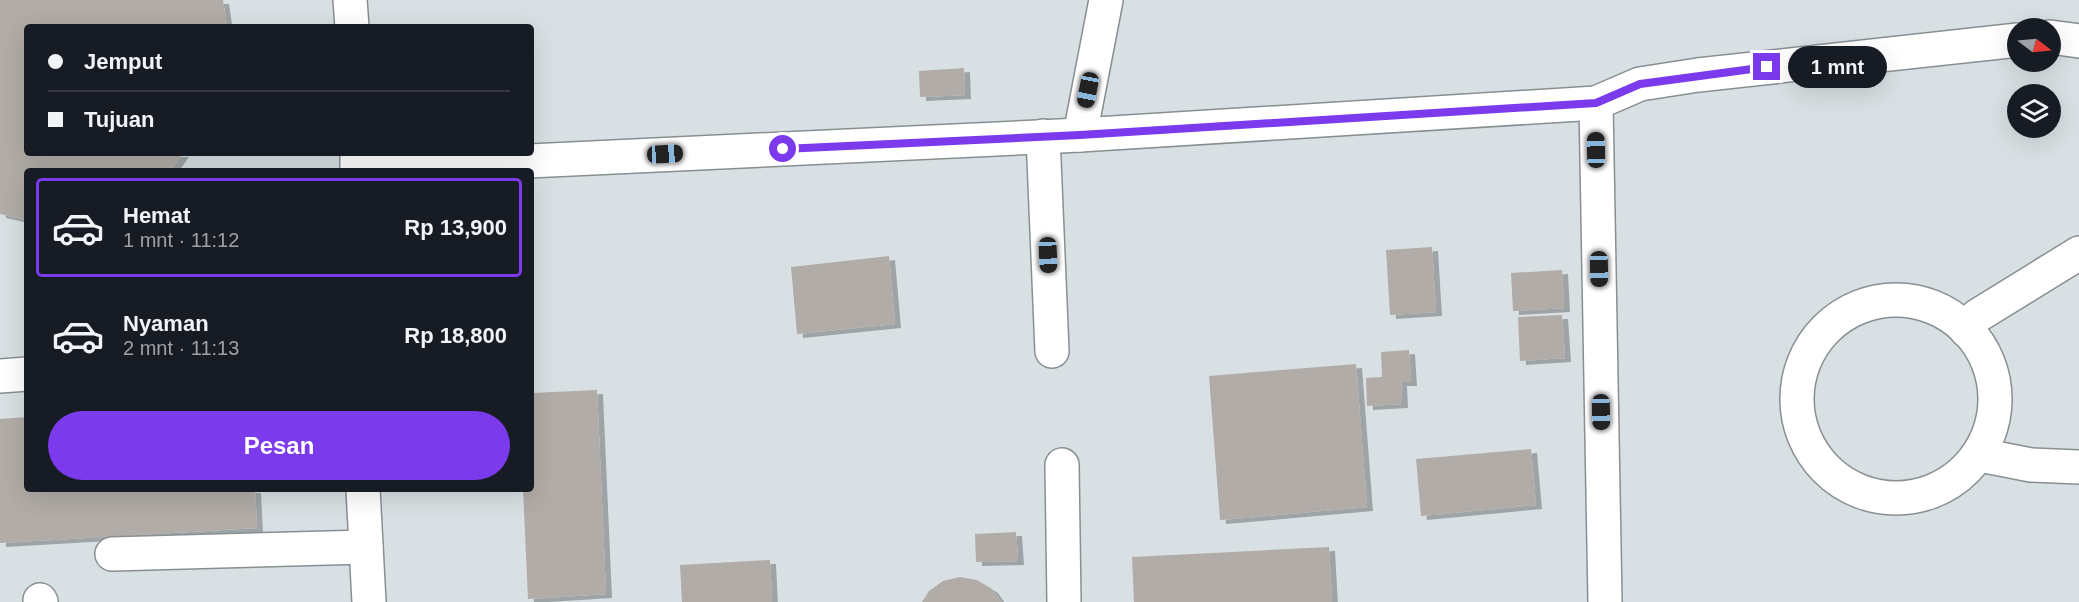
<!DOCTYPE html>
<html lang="id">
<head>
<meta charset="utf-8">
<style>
	body { margin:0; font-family:Arial,sans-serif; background:#242831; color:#f1f3f6; height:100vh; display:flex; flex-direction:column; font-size:22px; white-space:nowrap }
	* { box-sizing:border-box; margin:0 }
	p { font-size:20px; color:#9ea1a6 }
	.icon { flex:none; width:33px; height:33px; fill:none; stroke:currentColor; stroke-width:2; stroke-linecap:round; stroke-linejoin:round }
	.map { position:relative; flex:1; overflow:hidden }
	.side { position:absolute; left:24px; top:168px; width:510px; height:324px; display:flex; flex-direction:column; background:#171b24; border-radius:6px; box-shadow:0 6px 24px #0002 }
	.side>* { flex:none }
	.top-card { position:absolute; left:24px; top:24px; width:510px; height:132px; border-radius:6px; box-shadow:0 6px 24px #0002; display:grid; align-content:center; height:132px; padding:0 24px; background:#171b24 }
	.needle { width:39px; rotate:106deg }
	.controls { position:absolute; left:2007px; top:18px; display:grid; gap:12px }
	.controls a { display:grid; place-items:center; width:54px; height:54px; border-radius:50%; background:#171b24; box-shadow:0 6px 24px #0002; font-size:30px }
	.end { position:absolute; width:27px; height:27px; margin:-14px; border:8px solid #7c3aed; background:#fff; box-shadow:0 0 0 3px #fff }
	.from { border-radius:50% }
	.bubble { position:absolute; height:42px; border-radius:21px; background:#171b24; box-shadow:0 6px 24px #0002; font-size:20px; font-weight:700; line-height:42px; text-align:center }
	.car { position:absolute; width:18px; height:36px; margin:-18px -9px; border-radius:8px; box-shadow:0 0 4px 2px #0007; background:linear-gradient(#222 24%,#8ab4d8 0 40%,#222 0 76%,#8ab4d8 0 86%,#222 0) }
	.top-card b { display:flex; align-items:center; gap:21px; height:57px; font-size:22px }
	.top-card b+b { border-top:2px solid #363941 }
	.top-card i { width:15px; height:15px; background:#f1f3f6 }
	ul { padding:10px 0 0; list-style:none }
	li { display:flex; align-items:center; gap:18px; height:99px; margin:0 12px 9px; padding:0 12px; border:3px solid transparent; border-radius:6px }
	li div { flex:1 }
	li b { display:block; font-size:22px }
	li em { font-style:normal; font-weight:700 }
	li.on { border-color:#7c3aed }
	li>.icon { width:54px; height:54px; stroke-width:1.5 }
	.action { display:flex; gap:12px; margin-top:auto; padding:12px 24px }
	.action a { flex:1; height:69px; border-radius:36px; background:#7c3aed; color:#fff; font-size:24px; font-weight:700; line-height:69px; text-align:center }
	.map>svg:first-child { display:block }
	.building { fill:#b1aca7; filter:url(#shadow) }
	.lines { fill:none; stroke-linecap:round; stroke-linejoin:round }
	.minor-casing { stroke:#888f92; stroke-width:36 }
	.minor { stroke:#fff; stroke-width:33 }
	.route { stroke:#7c3aed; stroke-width:8 }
</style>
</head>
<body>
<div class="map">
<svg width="2079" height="602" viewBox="0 0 2079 602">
	<defs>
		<filter id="shadow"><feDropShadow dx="6" dy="4" stdDeviation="0" flood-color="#0004"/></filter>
	</defs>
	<rect width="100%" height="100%" fill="#d8e0e3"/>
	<!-- building -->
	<g class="building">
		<path d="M0 0H223L227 27H27V153H183L170 171H27V220L0 214Z"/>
		<path d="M964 68 965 95 920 97 919 71Z"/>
		<path d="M1432 247 1436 312 1390 315 1386 250Z"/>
		<path d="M889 256 895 324 797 334 791 267Z"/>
		<path d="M1562 270 1564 308 1513 311 1511 273Z"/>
		<path d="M1562 315 1565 358 1520 361 1518 317Z"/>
		<path d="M1409 350 1411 382H1401L1402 404 1367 406 1366 378 1382 377 1381 352Z"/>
		<path d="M1356 364 1367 507 1220 520 1209 376Z"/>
		<path d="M597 390 606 594 528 599 523 489H531V393Z"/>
		<path d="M27 417V489H255L257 528 0 543V419Z"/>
		<path d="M1531 449 1536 505 1421 516 1416 459Z"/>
		<path d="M1016 532 1018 561 976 562 975 534Z"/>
		<path d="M1329 547 1332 602H1134L1132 557Z"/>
		<path d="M770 560 772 602H682L680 565Z"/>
		<path d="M960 577 977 580 992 589 1001 602H922L929 591 943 581Z"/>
	</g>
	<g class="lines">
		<defs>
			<g id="minor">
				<path d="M350 0 352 27"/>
				<path d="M2050 37 2079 41"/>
				<path d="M1596 103 1605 602"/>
				<path d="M1080 135 1106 0"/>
				<path d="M1043 136 1052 351"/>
				<path d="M357 153V169L1080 135 1596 103 1640 84 1698 75 2018 40"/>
				<circle cx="1896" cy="399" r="99"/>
				<path d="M1966 330 1977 316 2079 253"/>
				<path d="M0 376 27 374"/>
				<path d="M1980 455 2031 465 2079 467"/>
				<path d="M1062 465 1064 602"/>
				<path d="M363 489 369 602"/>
				<path d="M112 554 366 547"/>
				<path d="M40 600 41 602"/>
			</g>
		</defs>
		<!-- minor casing -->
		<use href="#minor" class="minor-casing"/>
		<!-- minor -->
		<use href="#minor" class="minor"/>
	</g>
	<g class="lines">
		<!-- route -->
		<path class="route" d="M783 149 1080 135 1596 103 1640 84 1767 67"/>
	</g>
</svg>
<div class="controls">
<a><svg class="needle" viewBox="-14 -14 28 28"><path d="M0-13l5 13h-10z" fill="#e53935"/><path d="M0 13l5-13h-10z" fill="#9ea1a6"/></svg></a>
<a><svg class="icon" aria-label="layers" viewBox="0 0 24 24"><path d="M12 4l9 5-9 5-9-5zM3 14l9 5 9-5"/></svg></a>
</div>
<i class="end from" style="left:783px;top:149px"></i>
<i class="end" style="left:1767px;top:67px"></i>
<div class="bubble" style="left:1788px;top:46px;width:99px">1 mnt</div>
<i class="car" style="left:1088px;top:90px;rotate:191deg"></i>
<i class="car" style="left:1596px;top:150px;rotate:359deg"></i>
<i class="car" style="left:665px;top:154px;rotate:87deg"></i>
<i class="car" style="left:1048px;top:255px;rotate:178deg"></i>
<i class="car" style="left:1599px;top:269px;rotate:179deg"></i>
<i class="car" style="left:1601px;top:412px;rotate:179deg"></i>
<div class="top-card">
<b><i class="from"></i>Jemput</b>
<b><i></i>Tujuan</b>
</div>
<section class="side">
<ul>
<li class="on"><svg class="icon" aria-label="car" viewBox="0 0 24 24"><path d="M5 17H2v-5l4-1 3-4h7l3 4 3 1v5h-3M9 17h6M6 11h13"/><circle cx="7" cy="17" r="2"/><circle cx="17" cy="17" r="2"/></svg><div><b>Hemat</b><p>1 mnt · 11:12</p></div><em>Rp 13,900</em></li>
<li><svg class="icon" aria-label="car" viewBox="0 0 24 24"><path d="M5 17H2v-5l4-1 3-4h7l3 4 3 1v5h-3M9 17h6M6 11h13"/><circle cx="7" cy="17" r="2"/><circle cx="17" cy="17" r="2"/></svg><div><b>Nyaman</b><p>2 mnt · 11:13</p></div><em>Rp 18,800</em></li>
</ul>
<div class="action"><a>Pesan</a></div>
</section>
</div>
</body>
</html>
